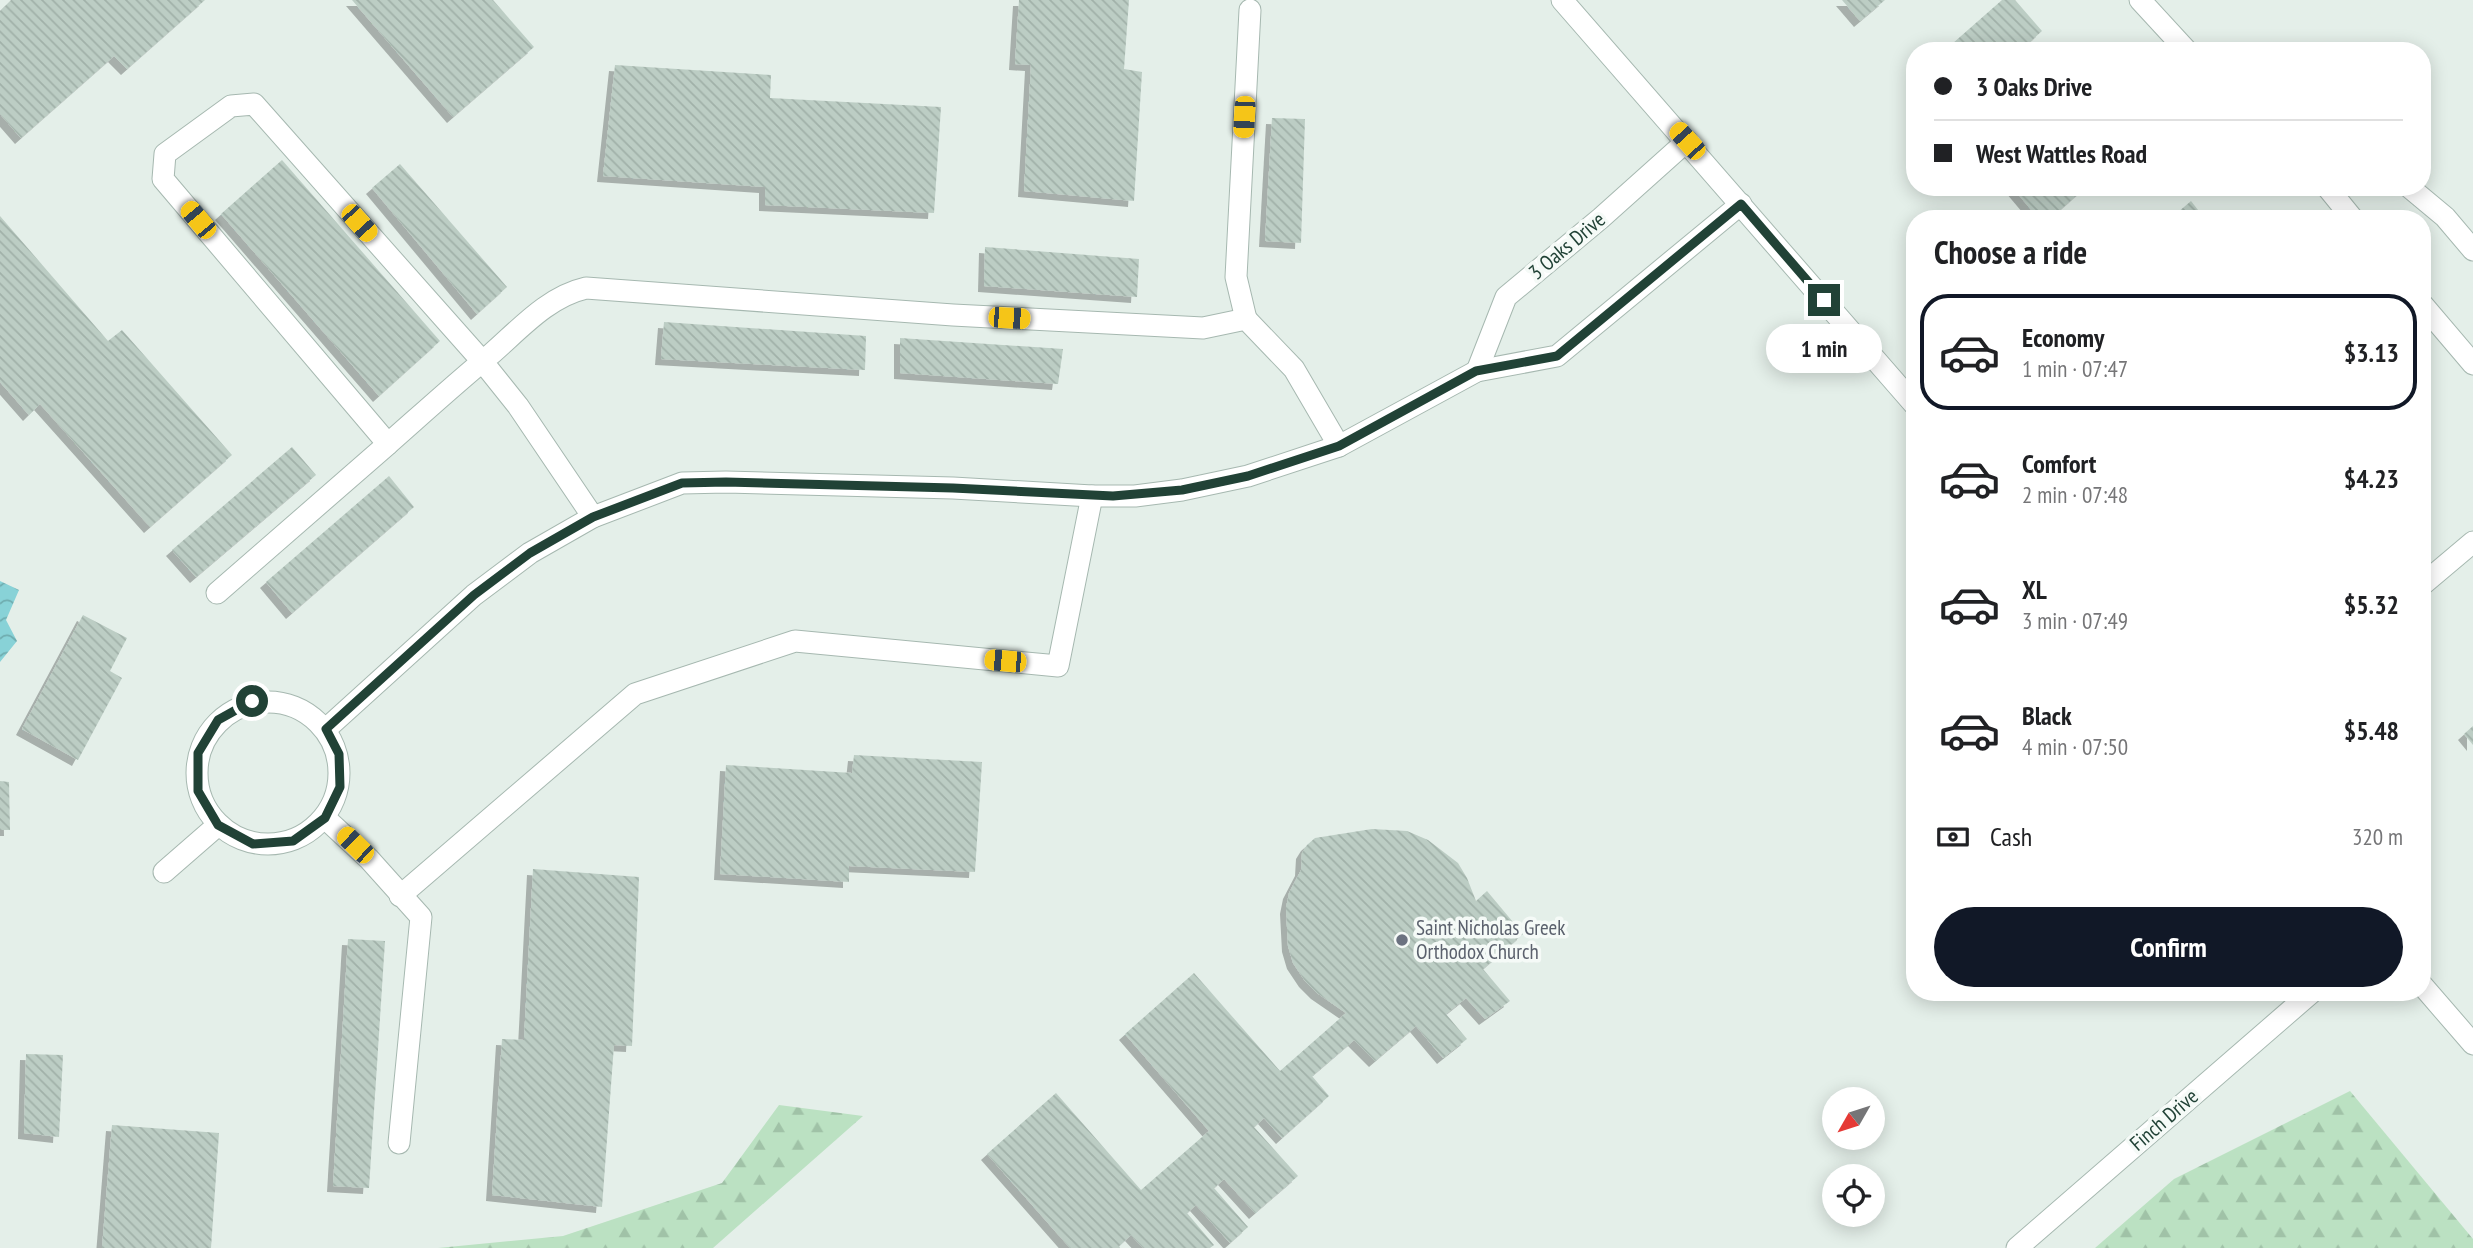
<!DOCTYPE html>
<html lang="en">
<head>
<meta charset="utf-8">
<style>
	body { margin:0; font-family:"PT Sans Narrow",sans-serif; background:#f2f2f2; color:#202124; height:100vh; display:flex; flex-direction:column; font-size:26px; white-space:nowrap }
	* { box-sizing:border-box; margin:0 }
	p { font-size:23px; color:#757577 }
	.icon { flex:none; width:38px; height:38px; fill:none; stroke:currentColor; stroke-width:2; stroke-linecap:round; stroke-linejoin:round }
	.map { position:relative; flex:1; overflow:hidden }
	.panel { position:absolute; left:1906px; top:210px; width:525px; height:791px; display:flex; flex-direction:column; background:#fff; border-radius:28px; box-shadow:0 4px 18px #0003 }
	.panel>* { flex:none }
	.banner { position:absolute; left:1906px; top:42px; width:525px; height:154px; border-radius:28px; box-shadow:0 4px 18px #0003; display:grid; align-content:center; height:154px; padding:0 28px; background:#fff }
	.needle { width:46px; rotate:231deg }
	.controls { position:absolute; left:1822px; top:1087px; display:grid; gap:14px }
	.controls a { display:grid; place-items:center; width:63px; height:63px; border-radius:50%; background:#fff; box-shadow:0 4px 18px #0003; font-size:35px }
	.end { position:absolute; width:32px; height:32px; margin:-16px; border:9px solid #214236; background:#fff; box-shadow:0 0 0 4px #fff }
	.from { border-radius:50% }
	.bubble { position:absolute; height:49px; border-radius:24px; background:#fff; box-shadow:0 4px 18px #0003; font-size:23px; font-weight:700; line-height:49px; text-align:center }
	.car { position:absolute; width:21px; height:42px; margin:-21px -10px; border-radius:9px; box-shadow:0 0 5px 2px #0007; background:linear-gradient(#f5c518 24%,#345 0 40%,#f5c518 0 76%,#345 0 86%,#f5c518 0) }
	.banner b { display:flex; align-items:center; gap:24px; height:66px; font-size:26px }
	.banner b+b { border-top:2px solid #e0e0e0 }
	.banner i { width:18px; height:18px; background:#202124 }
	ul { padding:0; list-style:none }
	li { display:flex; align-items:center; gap:21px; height:116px; margin:0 14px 10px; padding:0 14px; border:4px solid transparent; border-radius:28px }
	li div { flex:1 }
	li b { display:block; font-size:26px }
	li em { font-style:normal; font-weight:700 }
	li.on { border-color:#111827 }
	li>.icon { width:63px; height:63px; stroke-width:1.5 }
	h2 { padding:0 28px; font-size:32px; line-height:84px }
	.pay { display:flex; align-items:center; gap:18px; height:77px; padding:0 28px; font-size:26px }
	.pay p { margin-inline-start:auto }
	.cta { display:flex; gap:14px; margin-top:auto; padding:14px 28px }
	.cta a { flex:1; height:80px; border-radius:42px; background:#111827; color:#fff; font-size:28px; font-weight:700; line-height:80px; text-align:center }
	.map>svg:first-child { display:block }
	.forest { fill:url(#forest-firs) }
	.water { fill:url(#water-waves) }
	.building { fill:url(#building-back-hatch); filter:url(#shadow) }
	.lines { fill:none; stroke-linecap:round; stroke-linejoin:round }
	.minor-casing { stroke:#a6b8b0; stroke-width:23 }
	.minor { stroke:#fff; stroke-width:21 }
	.route { stroke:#214236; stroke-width:9 }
	.worship-dot { fill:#6b7280; stroke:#f5faf7; stroke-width:2.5 }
	.labels { text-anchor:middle; stroke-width:7; stroke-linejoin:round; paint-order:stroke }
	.street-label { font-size:21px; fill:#214236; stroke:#f5faf7 }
	.worship-label { font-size:21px; fill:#5b616d; stroke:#f5faf7; text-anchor:start }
</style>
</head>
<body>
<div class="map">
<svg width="2473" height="1248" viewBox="0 0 2473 1248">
	<defs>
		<pattern id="forest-firs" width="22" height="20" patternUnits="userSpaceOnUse" patternTransform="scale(1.75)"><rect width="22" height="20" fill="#bbe1c2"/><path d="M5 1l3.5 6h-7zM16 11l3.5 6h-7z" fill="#a0c2a7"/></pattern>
		<pattern id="water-waves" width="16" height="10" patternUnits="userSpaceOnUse" patternTransform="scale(1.75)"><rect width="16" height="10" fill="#88d2d7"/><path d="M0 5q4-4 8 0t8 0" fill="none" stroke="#6facaf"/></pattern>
		<pattern id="building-back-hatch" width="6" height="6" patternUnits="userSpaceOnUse" patternTransform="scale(1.75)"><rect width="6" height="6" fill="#bccdc4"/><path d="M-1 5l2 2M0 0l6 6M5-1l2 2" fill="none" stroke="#a1b1a9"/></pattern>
		<filter id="shadow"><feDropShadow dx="-6" dy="6" stdDeviation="0" flood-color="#0004"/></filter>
	</defs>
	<rect width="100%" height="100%" fill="#e4efe9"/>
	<!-- forest -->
	<g class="forest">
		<path d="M2350 1091 2473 1239V1248H2095L2174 1179Z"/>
		<path d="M779 1105 863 1116 713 1248H438L563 1236 722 1183Z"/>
	</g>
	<!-- water -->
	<path class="water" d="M0 581 19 590 6 620 17 641 0 662Z"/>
	<!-- building -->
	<g class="building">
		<path d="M11 0H205L127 69 114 56 21 138 0 114V11Z"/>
		<path d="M352 0H493L534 47 453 117Z"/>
		<path d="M1019 0H1129L1124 69 1142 72 1134 201 1024 191 1031 65 1015 64Z"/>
		<path d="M1842 0H1885L1860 21Z"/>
		<path d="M2002 0H2015L2042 31 2023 48 2025 51H1944Z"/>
		<path d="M615 65 771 75 770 98 941 107 934 213 765 205V187L603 176Z"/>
		<path d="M1272 118 1305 119 1301 243 1265 241Z"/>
		<path d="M282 160 440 341 379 396 221 214Z"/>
		<path d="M400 164 507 287 477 314 372 188Z"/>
		<path d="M2012 187H2086L2050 219H2039Z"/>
		<path d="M2191 201 2205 219H2170Z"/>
		<path d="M0 216 108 341 122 330 232 455 150 527 40 404 29 415 0 382Z"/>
		<path d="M985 247 1139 259 1137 297 984 286Z"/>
		<path d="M664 322 866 336 865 370 661 359Z"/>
		<path d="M900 338 1063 349 1058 384 900 373Z"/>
		<path d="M292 447 316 475 196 577 172 550Z"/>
		<path d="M389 476 414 507 292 613 266 582Z"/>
		<path d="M83 615 127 638 110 671 122 678 78 760 22 729Z"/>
		<path d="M2473 726V745L2464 734Z"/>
		<path d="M854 755 982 762 975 872 849 866V882L720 874 726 765 852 773Z"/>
		<path d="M0 781 9 782 10 830H0Z"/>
		<path d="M1372 829 1407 831 1428 840 1458 863 1467 878 1476 901 1487 891 1523 934 1483 969 1510 1001 1485 1019 1466 998 1446 1014 1467 1039 1443 1058 1416 1026 1375 1061 1354 1040 1312 1076 1329 1096 1282 1138 1264 1118 1254 1127 1298 1176 1255 1213 1224 1179 1214 1188 1248 1227 1230 1243 1196 1205 1187 1213 1214 1245 1210 1248H1143L1131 1235 1119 1246 1120 1248H1070L987 1154 1056 1093 1141 1190 1209 1131 1125 1034 1194 973 1280 1071 1346 1013 1317 993 1305 981 1293 963 1288 946 1286 908 1289 893 1301 870 1302 853 1307 845 1315 838Z"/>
		<path d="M533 869 639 877 632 1046 614 1045 602 1207 492 1195 502 1039 524 1040Z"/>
		<path d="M348 939 385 941 369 1188 333 1186Z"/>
		<path d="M26 1054 63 1055 59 1137 24 1133Z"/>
		<path d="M112 1125 219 1133 211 1248H102Z"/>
	</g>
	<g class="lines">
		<defs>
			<g id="minor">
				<path d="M1562 0 1914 404"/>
				<path d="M2140 0 2187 51"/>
				<path d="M2327 187 2353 219"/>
				<path d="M2409 187 2445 217 2473 250"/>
				<path d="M2422 304 2473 364"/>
				<path d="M1246 319 1236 277 1250 10"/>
				<path d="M1477 371 1506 297 1601 218 1687 141"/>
				<path d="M593 517 518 406 482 361 254 104 231 106 165 154 163 179 388 444C422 414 455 384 490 355 519 330 547 297 586 288L953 315 1203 328 1246 319 1294 369 1339 446"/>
				<path d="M2422 585 2473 542"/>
				<path d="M217 593 388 444"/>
				<circle cx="268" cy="773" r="71"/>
				<path d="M326 729 474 595 530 553 593 517 682 483 726 482 953 488 1092 496H1135L1182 490 1248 476 1339 446 1477 371 1557 356 1741 204"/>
				<path d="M325 818 369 859 421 917 399 1143"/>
				<path d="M164 872 218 825"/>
				<path d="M400 896 635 694 795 641 1058 666 1092 496"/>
				<path d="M2422 985 2473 1044"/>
				<path d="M2017 1248 2312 992"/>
			</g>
		</defs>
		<!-- minor casing -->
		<use href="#minor" class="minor-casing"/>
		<!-- minor -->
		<use href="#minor" class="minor"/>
	</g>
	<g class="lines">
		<!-- route -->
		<path class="route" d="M252 701 218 720 198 753V791L218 825 253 844 293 841 325 818 340 787 339 754 326 729 474 595 530 553 593 517 682 483 726 482 953 488 1113 496 1182 490 1248 476 1339 446 1476 371 1557 356 1741 204 1824 300"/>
	</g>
	<!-- markers -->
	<circle class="worship-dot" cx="1402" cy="940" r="7"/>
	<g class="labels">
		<!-- street labels -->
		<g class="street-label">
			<text transform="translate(1567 246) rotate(-40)" y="7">3 Oaks Drive</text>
			<text transform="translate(2164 1120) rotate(-41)" y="7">Finch Drive</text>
		</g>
		<!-- worship labels -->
		<g class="worship-label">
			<text x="1416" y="935">Saint Nicholas Greek<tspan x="1416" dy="24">Orthodox Church</tspan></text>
		</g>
	</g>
</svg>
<div class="controls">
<a><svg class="needle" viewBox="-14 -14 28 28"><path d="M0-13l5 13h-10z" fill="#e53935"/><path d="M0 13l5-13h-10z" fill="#757577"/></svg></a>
<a><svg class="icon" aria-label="locate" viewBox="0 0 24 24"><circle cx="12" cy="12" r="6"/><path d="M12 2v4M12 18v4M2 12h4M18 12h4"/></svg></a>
</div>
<i class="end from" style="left:252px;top:701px"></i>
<i class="end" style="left:1824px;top:300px"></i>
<div class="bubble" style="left:1766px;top:324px;width:116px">1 min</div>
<i class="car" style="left:1244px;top:117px;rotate:183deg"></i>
<i class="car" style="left:1687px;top:141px;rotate:318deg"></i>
<i class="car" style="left:198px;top:220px;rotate:320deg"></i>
<i class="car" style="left:359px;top:223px;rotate:138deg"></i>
<i class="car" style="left:1009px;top:318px;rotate:93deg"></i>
<i class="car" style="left:1005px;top:661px;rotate:275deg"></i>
<i class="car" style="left:355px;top:845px;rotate:314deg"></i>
<div class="banner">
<b><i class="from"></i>3 Oaks Drive</b>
<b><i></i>West Wattles Road</b>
</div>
<section class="panel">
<h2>Choose a ride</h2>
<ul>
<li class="on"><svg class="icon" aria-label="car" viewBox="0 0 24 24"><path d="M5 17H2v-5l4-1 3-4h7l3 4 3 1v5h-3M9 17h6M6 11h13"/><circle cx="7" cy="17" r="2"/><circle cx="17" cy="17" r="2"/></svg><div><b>Economy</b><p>1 min · 07:47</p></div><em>$3.13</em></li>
<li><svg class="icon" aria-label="car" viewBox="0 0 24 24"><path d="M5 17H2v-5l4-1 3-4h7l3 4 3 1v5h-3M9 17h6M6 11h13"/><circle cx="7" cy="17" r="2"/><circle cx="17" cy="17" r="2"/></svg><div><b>Comfort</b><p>2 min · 07:48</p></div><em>$4.23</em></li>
<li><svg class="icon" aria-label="car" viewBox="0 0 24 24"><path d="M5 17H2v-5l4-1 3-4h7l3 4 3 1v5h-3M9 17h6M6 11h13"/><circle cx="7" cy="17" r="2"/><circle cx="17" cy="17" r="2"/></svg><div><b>XL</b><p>3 min · 07:49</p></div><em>$5.32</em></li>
<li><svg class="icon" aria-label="car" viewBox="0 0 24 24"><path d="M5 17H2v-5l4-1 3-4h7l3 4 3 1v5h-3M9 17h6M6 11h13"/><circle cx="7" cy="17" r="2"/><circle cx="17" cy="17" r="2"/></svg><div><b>Black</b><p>4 min · 07:50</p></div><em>$5.48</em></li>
</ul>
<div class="pay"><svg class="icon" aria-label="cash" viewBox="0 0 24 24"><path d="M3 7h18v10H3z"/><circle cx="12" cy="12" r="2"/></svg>Cash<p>320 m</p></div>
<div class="cta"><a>Confirm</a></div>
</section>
</div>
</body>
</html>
